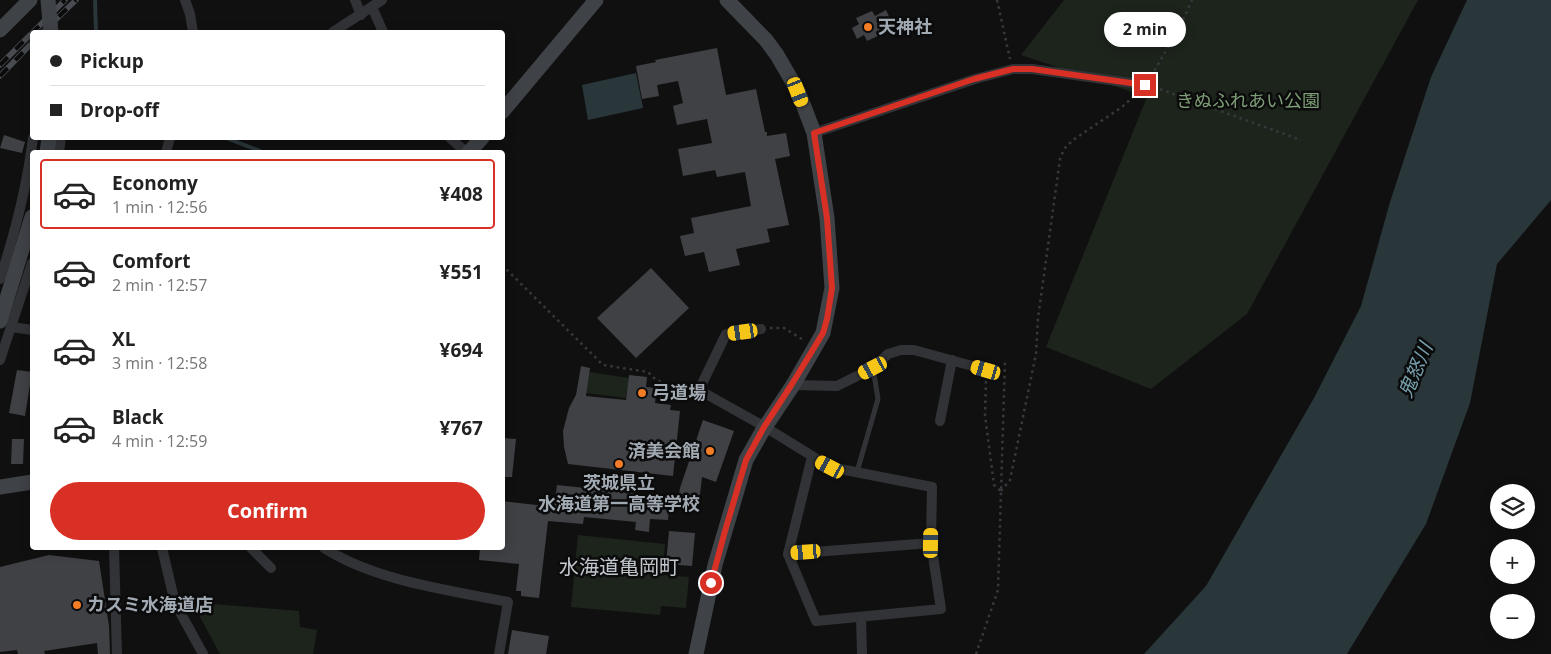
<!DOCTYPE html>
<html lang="en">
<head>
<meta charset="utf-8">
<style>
	body { margin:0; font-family:"Open Sans","Noto Sans JP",sans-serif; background:#f6f6f6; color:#222; height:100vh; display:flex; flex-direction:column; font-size:19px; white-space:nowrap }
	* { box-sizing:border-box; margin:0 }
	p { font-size:16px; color:#767676 }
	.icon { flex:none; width:28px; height:28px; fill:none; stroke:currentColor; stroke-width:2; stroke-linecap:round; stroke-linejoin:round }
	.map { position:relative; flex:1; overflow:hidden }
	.drawer { position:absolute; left:30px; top:150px; width:475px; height:400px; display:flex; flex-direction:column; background:#fff; border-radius:5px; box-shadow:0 2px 12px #0003 }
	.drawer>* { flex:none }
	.top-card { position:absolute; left:30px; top:30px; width:475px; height:110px; border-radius:5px; box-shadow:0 2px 12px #0003; display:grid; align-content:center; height:110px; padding:0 20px; background:#fff }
	.controls { position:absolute; left:1490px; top:484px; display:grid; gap:10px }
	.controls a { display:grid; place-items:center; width:45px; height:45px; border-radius:50%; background:#fff; box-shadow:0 2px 12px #0003; font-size:25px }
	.end { position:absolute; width:22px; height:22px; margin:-11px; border:6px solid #d93025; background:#fff; box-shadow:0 0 0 2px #fff }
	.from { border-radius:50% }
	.bubble { position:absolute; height:35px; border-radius:18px; background:#fff; box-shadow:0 2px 12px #0003; font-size:16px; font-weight:700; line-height:35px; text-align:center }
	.car { position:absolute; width:15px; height:30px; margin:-15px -8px; border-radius:6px; box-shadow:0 0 4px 1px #0007; background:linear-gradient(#f5c518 24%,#345 0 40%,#f5c518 0 76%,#345 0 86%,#f5c518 0) }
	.top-card b { display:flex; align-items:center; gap:18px; height:48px; font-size:19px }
	.top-card b+b { border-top:1px solid #e0e0e0 }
	.top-card i { width:12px; height:12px; background:#222 }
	ul { padding:9px 0 0; list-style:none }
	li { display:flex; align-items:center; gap:15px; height:70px; margin:0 10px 8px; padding:0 10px; border:2px solid transparent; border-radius:5px }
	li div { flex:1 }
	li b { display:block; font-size:19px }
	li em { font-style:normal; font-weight:700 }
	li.selected { border-color:#d93025 }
	li>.icon { width:45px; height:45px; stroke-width:1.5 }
	.action { display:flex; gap:10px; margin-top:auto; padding:10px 20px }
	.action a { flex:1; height:58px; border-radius:30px; background:#d93025; color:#fff; font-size:20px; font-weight:700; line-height:58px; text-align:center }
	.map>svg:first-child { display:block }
	.green { fill:#1d241c }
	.water { fill:#29363a }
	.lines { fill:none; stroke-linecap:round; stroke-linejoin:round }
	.stream { stroke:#29363a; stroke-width:4 }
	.building { fill:#3f4144 }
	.path { stroke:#373a3d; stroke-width:2.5; stroke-dasharray:2.5 4; stroke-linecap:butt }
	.lane { stroke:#313336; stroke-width:5 }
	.street { stroke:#313336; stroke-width:10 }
	.secondary { stroke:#3f4246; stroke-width:15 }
	.rail-casing { stroke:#484b4f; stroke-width:5.5 }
	.rail { stroke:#0b0b0c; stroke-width:4; stroke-dasharray:11; stroke-linecap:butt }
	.secondary-bridge { stroke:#3f4246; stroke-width:15 }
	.route { stroke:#d93025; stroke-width:6 }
	.poi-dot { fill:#f27d26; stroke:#0b0b0c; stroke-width:2 }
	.labels { text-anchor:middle; stroke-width:5; stroke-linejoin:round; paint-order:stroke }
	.poi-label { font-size:18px; font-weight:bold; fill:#a1aab2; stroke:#0b0b0c; text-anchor:start }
	.park-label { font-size:18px; fill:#7e9e77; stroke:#0b0b0c }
	.water-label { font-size:19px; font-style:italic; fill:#76a2ae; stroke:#0b0b0c }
	.quarter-label { font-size:20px; fill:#c2c8ce; stroke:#0b0b0c }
</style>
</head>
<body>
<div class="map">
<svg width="1551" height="654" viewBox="0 0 1551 654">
	<rect width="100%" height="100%" fill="#101011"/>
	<!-- green -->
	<g class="green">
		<path d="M1064 0H1418L1247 314 1151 389 1046 347 1147 97 1021 55Z"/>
		<path d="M589 372 629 378 626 398 586 393Z"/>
		<path d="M578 535 665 544 662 575 689 577 686 608 661 606 660 615 571 607Z"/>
		<path d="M202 603 299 611 300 627 317 630 313 654H220L194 606Z"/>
	</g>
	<!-- water -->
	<g class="water">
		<path d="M1467 0H1551V200L1497 264 1470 403 1426 524 1347 654H1144L1206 586 1314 398 1361 306 1390 202 1431 77Z"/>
		<path d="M636 73 643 108 588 120 582 85Z"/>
	</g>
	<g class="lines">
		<!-- stream -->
		<g class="stream">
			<path d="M95 0 96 32"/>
			<path d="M226 138 263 152"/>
		</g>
	</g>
	<!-- building -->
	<g class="building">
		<path d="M886 10 891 21 881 26 884 33 867 41 864 35 857 39 852 28 859 24 856 18 872 11 875 16Z"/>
		<path d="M717 48 726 95 756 89 765 132H767V136L786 133 790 156 775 159 789 225 767 229 770 242 736 249 740 265 709 272 704 252 685 256 680 236 694 233 691 218 751 206 745 172 717 177 715 170 683 176 678 149 712 143 707 119 677 125 673 106 683 103 678 81 657 85 659 96 642 99 636 66 656 62 655 60Z"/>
		<path d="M4 135 25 142 22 153 0 148Z"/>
		<path d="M651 268 689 308 636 358 597 318Z"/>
		<path d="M581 366 590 368 586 396 626 400 629 375 647 377 646 387 657 388 655 403 671 405 670 410 680 411 673 476 568 464 564 447 563 431 569 408 576 395Z"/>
		<path d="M17 370 32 372 25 416 9 413Z"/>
		<path d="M703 420 734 431 716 482 702 477 699 503 678 501 680 488Z"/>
		<path d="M502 438 516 439 512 477H502Z"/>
		<path d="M12 439H24L23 464H11Z"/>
		<path d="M557 485 670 497 668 520 650 519 649 532 635 530 636 522 584 517 583 524 548 521 539 598 521 596V591H516L519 564 479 560 480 548H502V501L554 507Z"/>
		<path d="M669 531 695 533 692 566 666 564Z"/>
		<path d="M49 555 99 561 109 626 110 654H98L97 643 44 651 45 654H18L17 650 0 652V567Z"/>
		<path d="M512 630 549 636 546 654H508Z"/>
	</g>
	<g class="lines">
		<!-- path -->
		<g class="path">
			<path d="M997 0 1010 59"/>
			<path d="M1151 76 1179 29 1192 0"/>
			<path d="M1154 87 1301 140"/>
			<path d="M502 265 603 365 648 372 655 379 690 396"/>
			<path d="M770 328H784L805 341"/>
			<path d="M986 381 985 415 994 485 1001 491"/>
			<path d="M1001 491 1010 480 1036 354 1038 318 1060 159 1064 149 1073 140 1122 107 1135 95"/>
			<path d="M976 654 998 590 1005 360"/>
		</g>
		<!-- lane -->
		<path class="lane" d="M857 472 878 399 873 368"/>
		<!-- street -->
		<g class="street">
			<path d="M185 0 190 14 193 32"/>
			<path d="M355 0 361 15"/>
			<path d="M372 7 383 32"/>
			<path d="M333 32 382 0"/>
			<path d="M814 133 975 79 1013 69H1032L1145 85"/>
			<path d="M450 138 466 152"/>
			<path d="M59 152 61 138"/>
			<path d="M166 152 170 138"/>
			<path d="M0 279C15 233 27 186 33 138"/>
			<path d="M12 327 32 330"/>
			<path d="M761 329 726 334 699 390 765 427 830 467 932 487 931 543 941 609 816 621 788 554 812 457"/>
			<path d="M0 360 32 263"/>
			<path d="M793 385 837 386 873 368 888 354 901 350H914L987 370"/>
			<path d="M940 421 952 360"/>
			<path d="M114 548 117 654"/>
			<path d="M162 548 175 603 203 654"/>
			<path d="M251 548 271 568"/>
			<path d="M324 548C376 581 448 590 508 602L499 654"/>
			<path d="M788 554 931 543"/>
			<path d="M861 617 862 654"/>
		</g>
		<!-- secondary -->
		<g class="secondary">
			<path d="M0 30 30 0"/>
			<path d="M502 112 596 0"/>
			<path d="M47 152 49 138"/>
			<path d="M469 152 482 138"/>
			<path d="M0 321 32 217"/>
			<path d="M0 487 32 482"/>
			<path d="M696 654 715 565 746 460 763 430 793 385 823 333 832 288 827 218 814 133 798 91 777 55 766 40 727 0"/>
		</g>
		<defs>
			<g id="rail">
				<path d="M43 32 76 0"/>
				<path d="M0 65 65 0"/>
				<path d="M0 76 32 43"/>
			</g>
		</defs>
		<!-- rail casing -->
		<use href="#rail" class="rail-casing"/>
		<!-- rail -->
		<use href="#rail" class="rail"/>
		<!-- secondary-bridge -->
		<path class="secondary-bridge" d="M48 0 51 32"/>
	</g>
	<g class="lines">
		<!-- route -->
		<path class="route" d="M711 583 725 531 746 460 764 427 792 384 823 333 827 319 832 288 827 218 814 133 974 79 1013 69H1032L1145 85"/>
	</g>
	<!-- markers -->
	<g class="poi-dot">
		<circle cx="868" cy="27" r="5"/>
		<circle cx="642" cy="393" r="5"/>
		<circle cx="710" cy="451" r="5"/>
		<circle cx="619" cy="464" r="5"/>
		<circle cx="77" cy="605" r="5"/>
	</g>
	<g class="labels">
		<!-- poi labels -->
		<g class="poi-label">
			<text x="878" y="33">天神社</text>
			<text x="652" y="399">弓道場</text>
			<text x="700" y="457" text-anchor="end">済美会館</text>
			<text x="619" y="489" text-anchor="middle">茨城県立<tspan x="619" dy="21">水海道第一高等学校</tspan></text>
			<text x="87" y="611">カスミ水海道店</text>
		</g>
		<!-- park labels -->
		<g class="park-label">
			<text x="1248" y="107">きぬふれあい公園</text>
		</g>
		<!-- water labels -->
		<g class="water-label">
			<text transform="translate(1415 370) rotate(-67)" y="7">鬼怒川</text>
		</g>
		<!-- quarter labels -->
		<g class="quarter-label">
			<text x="619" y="574">水海道亀岡町</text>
		</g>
	</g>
</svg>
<div class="controls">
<a><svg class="icon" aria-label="layers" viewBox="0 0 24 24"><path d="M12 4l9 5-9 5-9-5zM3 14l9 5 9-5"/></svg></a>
<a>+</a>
<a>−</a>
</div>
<i class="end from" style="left:711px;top:583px"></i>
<i class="end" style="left:1145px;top:85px"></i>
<div class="bubble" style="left:1104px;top:12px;width:82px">2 min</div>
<i class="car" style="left:798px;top:92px;rotate:159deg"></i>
<i class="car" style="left:743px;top:332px;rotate:262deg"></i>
<i class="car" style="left:873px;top:368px;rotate:242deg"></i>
<i class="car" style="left:986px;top:370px;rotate:286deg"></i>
<i class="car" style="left:830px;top:467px;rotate:298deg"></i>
<i class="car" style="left:931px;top:543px;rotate:1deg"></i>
<i class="car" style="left:806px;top:552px;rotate:266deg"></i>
<div class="top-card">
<b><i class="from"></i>Pickup</b>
<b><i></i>Drop-off</b>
</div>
<section class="drawer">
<ul>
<li class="selected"><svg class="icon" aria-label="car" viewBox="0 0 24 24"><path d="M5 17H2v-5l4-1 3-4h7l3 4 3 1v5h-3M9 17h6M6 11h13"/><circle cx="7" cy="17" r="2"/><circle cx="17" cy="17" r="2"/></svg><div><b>Economy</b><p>1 min · 12:56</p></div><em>¥408</em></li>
<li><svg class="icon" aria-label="car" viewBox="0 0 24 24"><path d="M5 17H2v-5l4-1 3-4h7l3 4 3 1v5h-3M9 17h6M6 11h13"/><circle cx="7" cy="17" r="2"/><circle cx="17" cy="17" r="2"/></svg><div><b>Comfort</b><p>2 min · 12:57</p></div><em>¥551</em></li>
<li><svg class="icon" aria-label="car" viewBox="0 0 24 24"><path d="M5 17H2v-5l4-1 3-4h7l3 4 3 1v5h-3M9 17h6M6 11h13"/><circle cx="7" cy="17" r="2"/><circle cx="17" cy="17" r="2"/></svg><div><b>XL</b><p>3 min · 12:58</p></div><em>¥694</em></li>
<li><svg class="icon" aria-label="car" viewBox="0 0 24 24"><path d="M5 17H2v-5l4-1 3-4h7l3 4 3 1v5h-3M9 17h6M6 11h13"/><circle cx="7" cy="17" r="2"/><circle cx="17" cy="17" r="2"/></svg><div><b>Black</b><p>4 min · 12:59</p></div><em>¥767</em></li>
</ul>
<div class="action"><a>Confirm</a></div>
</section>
</div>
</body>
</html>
